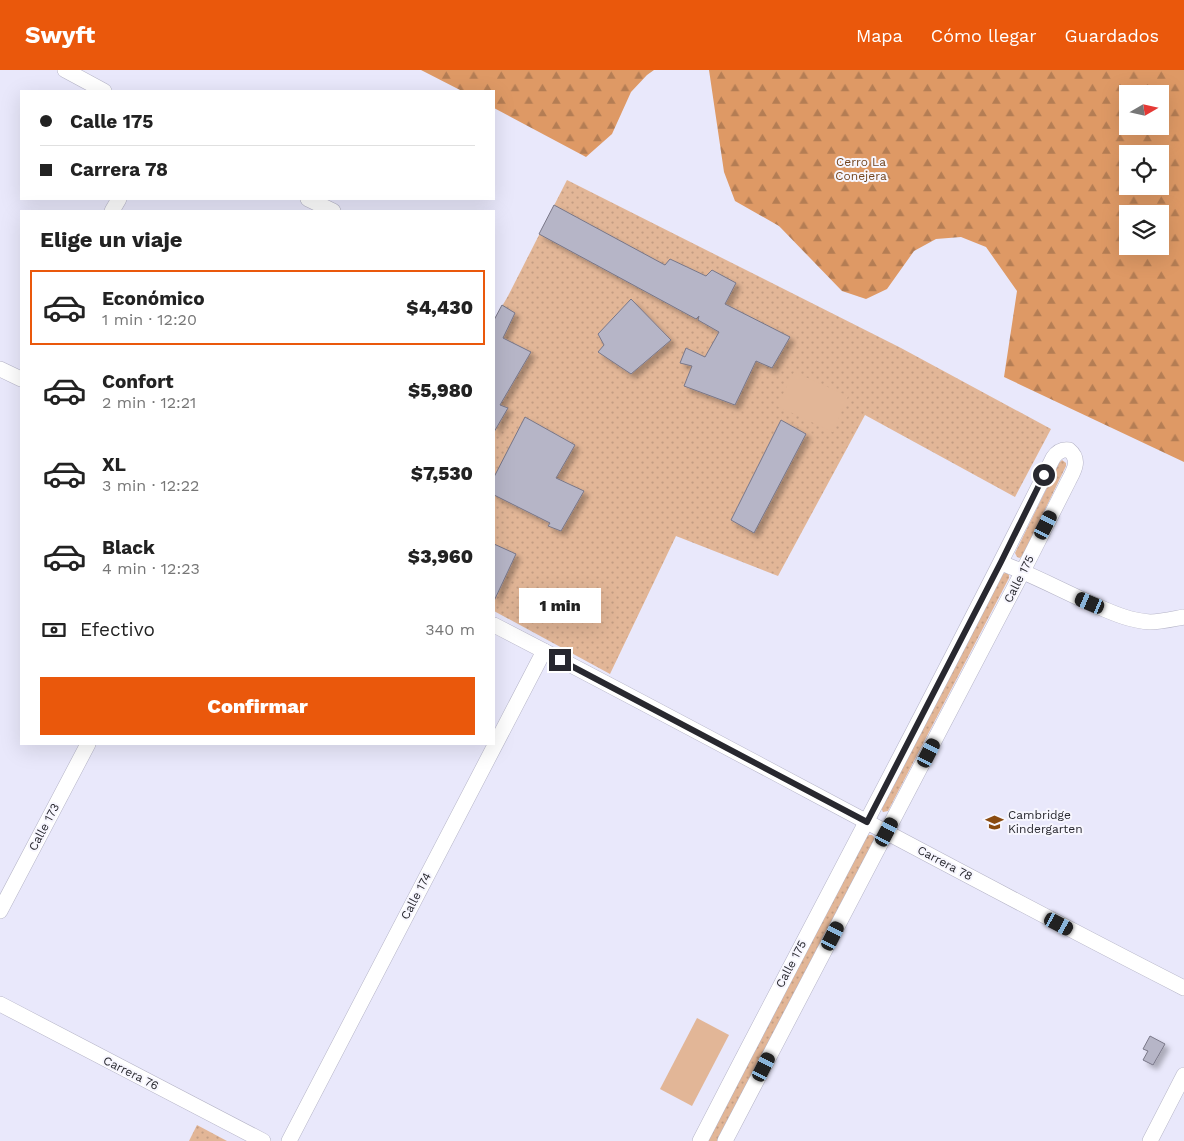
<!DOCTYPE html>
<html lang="es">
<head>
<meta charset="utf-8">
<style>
	body { margin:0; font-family:"Work Sans",sans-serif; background:#f2f2f2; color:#222; height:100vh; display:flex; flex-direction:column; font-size:19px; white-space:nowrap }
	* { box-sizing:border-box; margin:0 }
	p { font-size:16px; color:#767676 }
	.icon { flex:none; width:28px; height:28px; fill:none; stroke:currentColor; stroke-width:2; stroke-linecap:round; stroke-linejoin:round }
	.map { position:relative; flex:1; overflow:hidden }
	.drawer { position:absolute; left:20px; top:140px; width:475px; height:535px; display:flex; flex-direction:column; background:#fff; border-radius:0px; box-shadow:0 5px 20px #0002 }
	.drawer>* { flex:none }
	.hud { position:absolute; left:20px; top:20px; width:475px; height:110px; border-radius:0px; box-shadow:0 5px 20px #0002; display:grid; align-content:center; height:110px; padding:0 20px; background:#fff }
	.needle { width:32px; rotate:81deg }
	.buttons { position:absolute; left:1119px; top:15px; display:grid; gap:10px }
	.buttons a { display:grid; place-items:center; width:50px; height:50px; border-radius:0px; background:#fff; box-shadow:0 5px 20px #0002; font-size:25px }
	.end { position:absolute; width:22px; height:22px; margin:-11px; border:6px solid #28282f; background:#fff; box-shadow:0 0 0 2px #fff }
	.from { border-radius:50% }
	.bubble { position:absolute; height:35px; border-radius:0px; background:#fff; box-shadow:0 5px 20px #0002; font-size:16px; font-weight:800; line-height:35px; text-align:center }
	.car { position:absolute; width:15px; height:30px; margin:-15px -8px; border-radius:6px; box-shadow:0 0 4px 1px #0007; background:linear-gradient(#222 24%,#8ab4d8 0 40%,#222 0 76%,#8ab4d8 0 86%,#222 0) }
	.hud b { display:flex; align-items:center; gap:18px; height:48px; font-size:19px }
	.hud b+b { border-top:1px solid #e0e0e0 }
	.hud i { width:12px; height:12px; background:#222 }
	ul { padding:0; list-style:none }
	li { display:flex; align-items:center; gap:15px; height:75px; margin:0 10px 8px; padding:0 10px; border:2px solid transparent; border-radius:0px }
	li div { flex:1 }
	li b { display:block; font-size:19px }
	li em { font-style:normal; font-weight:800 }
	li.on { border-color:#ea580c }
	li>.icon { width:45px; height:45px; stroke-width:1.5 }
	h2 { padding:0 20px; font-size:22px; line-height:60px }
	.pay { display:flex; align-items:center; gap:12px; height:55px; padding:0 20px; font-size:19px }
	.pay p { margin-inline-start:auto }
	.button { display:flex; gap:10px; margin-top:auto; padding:10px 20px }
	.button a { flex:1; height:58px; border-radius:0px; background:#ea580c; color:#fff; font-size:20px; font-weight:800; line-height:58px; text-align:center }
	header { display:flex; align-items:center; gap:30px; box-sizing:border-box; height:70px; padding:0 25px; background:#ea580c; color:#fff }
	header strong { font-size:24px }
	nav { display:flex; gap:28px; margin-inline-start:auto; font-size:18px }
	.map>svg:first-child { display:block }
	.grass { fill:url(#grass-dots) }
	.forest { fill:url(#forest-firs); fill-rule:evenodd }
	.pitch { fill:#e2b697 }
	.building { fill:#b6b5c7; stroke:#797788; filter:url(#shadow) }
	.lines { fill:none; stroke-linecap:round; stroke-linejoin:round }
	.minor-casing { stroke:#b5b4c7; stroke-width:16 }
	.minor { stroke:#fff; stroke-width:15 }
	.route { stroke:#28282f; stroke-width:6 }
	.labels { text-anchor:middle; stroke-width:4; stroke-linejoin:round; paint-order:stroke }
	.park-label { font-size:12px; fill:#744620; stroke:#f7f6fe }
	.street-label { font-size:12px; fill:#28282f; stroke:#f7f6fe }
	.poi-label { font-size:12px; fill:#28282f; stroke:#f7f6fe; text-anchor:start }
</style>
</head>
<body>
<header>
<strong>Swyft</strong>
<nav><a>Mapa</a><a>Cómo llegar</a><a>Guardados</a></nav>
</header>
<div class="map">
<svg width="1184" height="1071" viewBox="0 0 1184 1071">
	<defs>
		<pattern id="grass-dots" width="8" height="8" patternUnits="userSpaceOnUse" patternTransform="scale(1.25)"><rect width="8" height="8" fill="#e2b697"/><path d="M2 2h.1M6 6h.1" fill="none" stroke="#c29c82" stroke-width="1.8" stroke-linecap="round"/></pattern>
		<pattern id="forest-firs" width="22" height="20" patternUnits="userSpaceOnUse" patternTransform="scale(1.25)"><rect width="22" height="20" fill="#de9965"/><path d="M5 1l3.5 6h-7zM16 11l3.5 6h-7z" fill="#b47d54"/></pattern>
		<filter id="shadow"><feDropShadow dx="4.5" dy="4.5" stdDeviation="2.5" flood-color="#0004"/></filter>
	</defs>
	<rect width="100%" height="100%" fill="#e9e8fb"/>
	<!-- grass -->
	<g class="grass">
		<path d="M567 110 901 278 1051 359 1015 427 865 345 778 506 676 466 610 604 494 541V250L508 226Z"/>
		<path d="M1062 390 1066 393V396L1023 485 1020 488 1017 487 1015 483 1059 393Z"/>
		<path d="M1005 503H1007L1009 505V508L888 741 883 742 881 738 1003 504Z"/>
		<path d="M869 765H872L874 767V771L718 1071H708L867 766Z"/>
		<path d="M197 1055 227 1071H189Z"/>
	</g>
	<!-- forest -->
	<g class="forest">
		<path d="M421 0H654L647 5 631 22 612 64 586 87 494 38V21H462Z"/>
		<path d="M709 0H1184V392L1004 307 1017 221 986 177 961 167 936 169 914 181 887 219 866 229 842 221 779 156 735 131 724 102ZM1128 24H1160V56H1128ZM1128 84H1160V116H1128ZM1128 144H1160V176H1128Z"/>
	</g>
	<!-- pitch -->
	<g class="pitch">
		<path d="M794 302 848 326 833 362 777 336Z"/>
		<path d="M697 948 729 965 692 1036 660 1019Z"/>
	</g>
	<!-- building -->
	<g class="building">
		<path d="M554 135 665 195 670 189 706 206 712 200 736 213 725 234 790 267 772 298 756 291 735 335 684 316 692 296 680 293 686 278 705 287 719 262 698 250 699 246 696 249 539 164Z"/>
		<path d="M631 229 671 270 631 304 598 282 604 275 598 264Z"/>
		<path d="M502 235 515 243 503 268 531 282 500 335 508 338 494 362V250Z"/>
		<path d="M525 347 575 375 556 408 584 421 561 461 548 456 550 453 494 425V407Z"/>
		<path d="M781 350 806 364 754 463 731 450Z"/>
		<path d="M494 474 516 484 494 531Z"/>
		<path d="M1150 966 1165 974 1153 995 1143 990 1148 981 1143 979Z"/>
	</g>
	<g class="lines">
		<defs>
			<g id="minor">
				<path d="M65 0 104 21"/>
				<path d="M308 129 333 141"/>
				<path d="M112 141 119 129"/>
				<path d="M0 299 21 309"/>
				<path d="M1001 493C1034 505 1066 523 1099 537 1115 544 1132 551 1150 552 1161 552 1173 549 1184 547"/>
				<path d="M494 555C725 674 952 800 1184 918"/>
				<path d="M0 841 88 674"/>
				<path d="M0 934 263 1071"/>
				<path d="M289 1071 544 581"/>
				<path d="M700 1071C817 843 939 618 1053 388 1057 382 1062 379 1069 380 1080 389 1075 399 1069 410L1023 501 725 1071"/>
				<path d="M1150 1071 1184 1005"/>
			</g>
		</defs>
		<!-- minor casing -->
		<use href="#minor" class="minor-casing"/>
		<!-- minor -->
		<use href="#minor" class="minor"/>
	</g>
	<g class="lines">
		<!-- route -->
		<path class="route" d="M560 590 867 752 1001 492 1044 405"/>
	</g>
	<!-- icons -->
	<defs>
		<symbol id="school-bare" viewBox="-9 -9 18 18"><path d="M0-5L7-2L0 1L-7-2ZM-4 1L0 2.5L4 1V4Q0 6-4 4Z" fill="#8a4b10" stroke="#f7f6fe" stroke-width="2.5" paint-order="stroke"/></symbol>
	</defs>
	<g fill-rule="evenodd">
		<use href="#school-bare" x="982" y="740" width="25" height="25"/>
	</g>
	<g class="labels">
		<!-- park labels -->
		<g class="park-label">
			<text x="861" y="96">Cerro La<tspan x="861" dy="14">Conejera</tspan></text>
		</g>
		<!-- street labels -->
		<g class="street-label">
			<text transform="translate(1019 509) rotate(-63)" y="4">Calle 175</text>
			<text transform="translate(44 757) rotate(-62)" y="4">Calle 173</text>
			<text transform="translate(945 793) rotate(28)" y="4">Carrera 78</text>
			<text transform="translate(416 826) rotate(-62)" y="4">Calle 174</text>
			<text transform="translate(791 894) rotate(-62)" y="4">Calle 175</text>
			<text transform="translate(131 1003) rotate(27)" y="4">Carrera 76</text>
		</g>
		<!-- poi labels -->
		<g class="poi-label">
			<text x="1008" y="749">Cambridge<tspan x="1008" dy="14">Kindergarten</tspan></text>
		</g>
	</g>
</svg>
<div class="buttons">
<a><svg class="needle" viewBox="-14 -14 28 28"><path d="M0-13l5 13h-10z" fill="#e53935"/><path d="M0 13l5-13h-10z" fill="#767676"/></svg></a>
<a><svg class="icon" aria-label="locate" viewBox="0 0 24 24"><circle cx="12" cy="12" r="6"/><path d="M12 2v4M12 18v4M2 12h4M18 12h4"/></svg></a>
<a><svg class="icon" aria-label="layers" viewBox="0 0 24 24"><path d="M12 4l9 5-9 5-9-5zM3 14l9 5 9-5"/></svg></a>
</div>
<i class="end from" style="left:1044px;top:405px"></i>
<i class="end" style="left:560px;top:590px"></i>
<div class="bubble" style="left:519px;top:518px;width:82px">1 min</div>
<i class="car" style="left:1046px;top:455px;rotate:27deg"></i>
<i class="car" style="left:1090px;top:533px;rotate:293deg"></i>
<i class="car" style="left:929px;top:683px;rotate:27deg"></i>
<i class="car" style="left:887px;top:762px;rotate:28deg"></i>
<i class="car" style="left:1059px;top:854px;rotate:118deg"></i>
<i class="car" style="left:833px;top:866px;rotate:27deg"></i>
<i class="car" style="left:764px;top:997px;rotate:27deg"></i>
<div class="hud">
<b><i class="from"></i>Calle 175</b>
<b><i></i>Carrera 78</b>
</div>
<section class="drawer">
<h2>Elige un viaje</h2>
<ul>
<li class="on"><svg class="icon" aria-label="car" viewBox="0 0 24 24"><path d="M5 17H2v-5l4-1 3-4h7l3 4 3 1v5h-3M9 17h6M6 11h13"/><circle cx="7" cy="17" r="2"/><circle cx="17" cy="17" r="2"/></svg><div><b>Económico</b><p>1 min · 12:20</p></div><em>$4,430</em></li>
<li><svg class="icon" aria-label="car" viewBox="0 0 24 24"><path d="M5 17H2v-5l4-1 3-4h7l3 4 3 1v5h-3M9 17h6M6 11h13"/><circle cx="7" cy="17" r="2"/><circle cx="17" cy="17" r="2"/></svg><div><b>Confort</b><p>2 min · 12:21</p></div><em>$5,980</em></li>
<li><svg class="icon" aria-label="car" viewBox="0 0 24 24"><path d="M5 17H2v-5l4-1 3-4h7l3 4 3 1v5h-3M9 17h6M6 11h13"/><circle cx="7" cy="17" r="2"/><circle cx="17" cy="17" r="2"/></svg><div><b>XL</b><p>3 min · 12:22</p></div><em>$7,530</em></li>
<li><svg class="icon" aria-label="car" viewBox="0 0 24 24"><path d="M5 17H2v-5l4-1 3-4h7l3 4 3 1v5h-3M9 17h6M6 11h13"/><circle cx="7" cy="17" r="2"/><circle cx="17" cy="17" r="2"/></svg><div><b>Black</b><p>4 min · 12:23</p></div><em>$3,960</em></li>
</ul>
<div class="pay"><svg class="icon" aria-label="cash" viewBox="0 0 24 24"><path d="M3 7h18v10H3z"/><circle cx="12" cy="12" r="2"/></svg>Efectivo<p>340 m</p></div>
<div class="button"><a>Confirmar</a></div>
</section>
</div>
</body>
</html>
